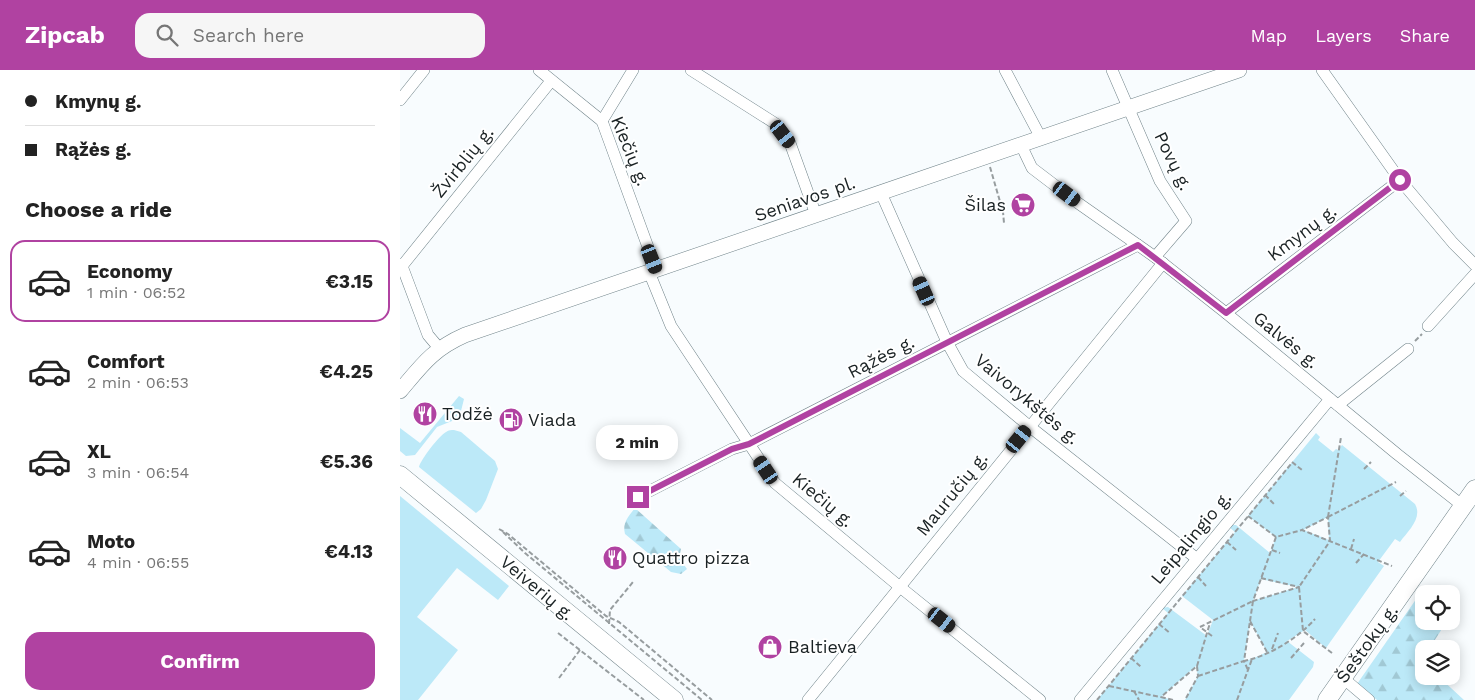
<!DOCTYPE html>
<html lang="en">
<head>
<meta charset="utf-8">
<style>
	body { margin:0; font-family:"Work Sans",sans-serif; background:#f6f6f6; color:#222; height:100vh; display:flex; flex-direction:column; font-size:19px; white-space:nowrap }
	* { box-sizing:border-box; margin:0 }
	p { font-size:16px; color:#767676 }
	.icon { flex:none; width:28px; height:28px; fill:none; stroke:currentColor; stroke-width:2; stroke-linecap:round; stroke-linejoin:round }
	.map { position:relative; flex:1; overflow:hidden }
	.drawer { display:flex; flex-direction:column; background:#fff; width:400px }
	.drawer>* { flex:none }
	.banner { display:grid; align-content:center; height:110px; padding:0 25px; background:#fff }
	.controls { position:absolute; left:1015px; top:515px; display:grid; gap:10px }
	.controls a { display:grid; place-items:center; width:45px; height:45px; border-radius:10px; background:#fff; box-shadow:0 2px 12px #0003; font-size:25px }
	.end { position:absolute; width:22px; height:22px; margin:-11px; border:6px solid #b042a1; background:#fff; box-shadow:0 0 0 2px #fff }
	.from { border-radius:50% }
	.bubble { position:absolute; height:35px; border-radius:15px; background:#fff; box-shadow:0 2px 12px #0003; font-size:16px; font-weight:700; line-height:35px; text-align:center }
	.car { position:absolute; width:15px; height:30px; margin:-15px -8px; border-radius:6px; box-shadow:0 0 4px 1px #0007; background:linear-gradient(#222 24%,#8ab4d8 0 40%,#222 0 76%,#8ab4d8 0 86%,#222 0) }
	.banner b { display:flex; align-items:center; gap:18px; height:48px; font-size:19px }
	.banner b+b { border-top:1px solid #e0e0e0 }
	.banner i { width:12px; height:12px; background:#222 }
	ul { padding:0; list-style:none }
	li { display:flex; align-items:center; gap:15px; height:82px; margin:0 10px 8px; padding:0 15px; border:2px solid transparent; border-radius:15px }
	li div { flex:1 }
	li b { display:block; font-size:19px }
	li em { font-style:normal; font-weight:700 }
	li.selected { border-color:#b042a1 }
	li>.icon { width:45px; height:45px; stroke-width:1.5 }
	h2 { padding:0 25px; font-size:22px; line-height:60px }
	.primary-button { display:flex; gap:10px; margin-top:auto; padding:10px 25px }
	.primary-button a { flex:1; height:58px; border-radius:15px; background:#b042a1; color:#fff; font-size:20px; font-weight:700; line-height:58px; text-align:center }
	header { display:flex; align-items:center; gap:30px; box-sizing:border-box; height:70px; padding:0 25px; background:#b042a1; color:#fff }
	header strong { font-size:24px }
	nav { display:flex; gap:28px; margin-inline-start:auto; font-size:18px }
	.search { width:350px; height:45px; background:#f6f6f6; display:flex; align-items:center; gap:12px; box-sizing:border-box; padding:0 18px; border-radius:15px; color:#767676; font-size:19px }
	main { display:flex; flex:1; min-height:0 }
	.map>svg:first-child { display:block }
	.green { fill:#bce9f8; fill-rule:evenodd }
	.forest { fill:url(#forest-firs) }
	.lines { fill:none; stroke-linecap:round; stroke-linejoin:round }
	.street-casing { stroke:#708389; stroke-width:12 }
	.secondary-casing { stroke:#708389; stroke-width:16 }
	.primary-casing { stroke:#708389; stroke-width:19 }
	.path { stroke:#979d9f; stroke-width:2; stroke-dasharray:5 2.5; stroke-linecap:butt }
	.street { stroke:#fff; stroke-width:11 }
	.secondary { stroke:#fff; stroke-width:15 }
	.primary { stroke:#fff; stroke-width:18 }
	.route { stroke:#b042a1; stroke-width:6 }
	.labels { text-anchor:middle; stroke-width:4; stroke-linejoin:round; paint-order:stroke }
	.street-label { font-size:18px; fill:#1a2224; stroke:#fff }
	.poi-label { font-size:18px; fill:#1a2224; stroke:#fff; text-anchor:start }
</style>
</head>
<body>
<header>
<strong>Zipcab</strong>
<div class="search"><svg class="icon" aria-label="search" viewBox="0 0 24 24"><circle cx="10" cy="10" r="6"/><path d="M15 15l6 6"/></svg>Search here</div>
<nav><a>Map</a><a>Layers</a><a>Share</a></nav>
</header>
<main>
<section class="drawer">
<div class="banner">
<b><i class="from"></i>Kmynų g.</b>
<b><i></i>Rąžės g.</b>
</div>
<h2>Choose a ride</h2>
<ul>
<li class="selected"><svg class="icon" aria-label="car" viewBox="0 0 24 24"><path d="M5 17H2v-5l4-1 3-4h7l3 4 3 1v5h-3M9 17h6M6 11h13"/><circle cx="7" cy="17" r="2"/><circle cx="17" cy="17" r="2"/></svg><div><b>Economy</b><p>1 min · 06:52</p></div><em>€3.15</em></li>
<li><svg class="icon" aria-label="car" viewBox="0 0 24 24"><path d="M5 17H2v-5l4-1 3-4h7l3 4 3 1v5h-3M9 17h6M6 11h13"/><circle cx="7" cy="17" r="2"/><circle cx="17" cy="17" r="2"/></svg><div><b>Comfort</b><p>2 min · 06:53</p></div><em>€4.25</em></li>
<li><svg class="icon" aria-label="car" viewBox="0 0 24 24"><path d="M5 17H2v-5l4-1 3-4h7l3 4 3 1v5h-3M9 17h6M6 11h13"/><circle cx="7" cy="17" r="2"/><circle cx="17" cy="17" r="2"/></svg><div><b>XL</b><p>3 min · 06:54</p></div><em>€5.36</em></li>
<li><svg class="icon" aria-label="car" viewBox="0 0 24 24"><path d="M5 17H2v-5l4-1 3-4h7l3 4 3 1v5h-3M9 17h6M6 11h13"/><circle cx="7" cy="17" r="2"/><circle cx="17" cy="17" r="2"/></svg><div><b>Moto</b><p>4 min · 06:55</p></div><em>€4.13</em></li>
</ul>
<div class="primary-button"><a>Confirm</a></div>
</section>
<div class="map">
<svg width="1075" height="630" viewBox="0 0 1075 630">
	<defs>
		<pattern id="forest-firs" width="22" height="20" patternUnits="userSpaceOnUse" patternTransform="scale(1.25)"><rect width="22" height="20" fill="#bce9f8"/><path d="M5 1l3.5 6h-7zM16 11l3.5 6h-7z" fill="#a1c8d4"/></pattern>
	</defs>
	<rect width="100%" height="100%" fill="#f8fcfe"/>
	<!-- green -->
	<g class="green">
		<path d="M59 326 64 329 61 341 52 351 37 357 15 385 6 386 0 381V358L20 373Z"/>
		<path d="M54 360 61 362 95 391 98 399 86 430 81 439 76 443 19 397C21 389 39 366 46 362 49 360 51 360 54 360Z"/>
		<path d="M916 363 920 367 918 370 933 382 936 379 938 380 942 375 1015 434C1023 448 1008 461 1000 472L995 469 978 492 984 496 926 578 905 560 887 571 914 592 913 597 889 630H785L798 606 796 596 761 627 773 630H697L768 543 762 538 768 537 807 566 813 550 782 526 835 462 829 457 832 455H836L870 483 876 467 848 446ZM928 447 929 470 903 460ZM861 509 898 517 853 531ZM850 551 867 582 852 589 844 591Z"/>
		<path d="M0 426 109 516 98 530 57 498 17 547 58 580 18 630H0Z"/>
	</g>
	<!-- forest -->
	<g class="forest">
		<path d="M235 438 281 479 279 488 287 499 281 504 271 502 225 464C222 453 228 447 235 438Z"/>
		<path d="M1019 525 1024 527V551H1047L1029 579H1024V606H1038L1064 630H977L957 614Z"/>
	</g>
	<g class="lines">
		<defs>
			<g id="street">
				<path d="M139 0 202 51 256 199"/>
				<path d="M291 0 376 54 390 73 416 145"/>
				<path d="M605 0 641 68"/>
				<path d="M712 0 760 111 786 151 755 187"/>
				<path d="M922 0 1000 110 1053 173 1075 195"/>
				<path d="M0 30 24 0"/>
				<path d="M202 51 233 0"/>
				<path d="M621 75 632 98 678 133 755 187 826 243 997 384 1063 436"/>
				<path d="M481 123 547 272 563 301 629 356 796 488"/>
				<path d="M0 194 2 196 28 265 39 278"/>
				<path d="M2 196 151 11"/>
				<path d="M249 202 271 256 375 413 500 517 640 630"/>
				<path d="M826 243 1000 110"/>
				<path d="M1028 256 1075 204"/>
				<path d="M938 335 1008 279"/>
				<path d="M238 427 332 379 349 374 738 175"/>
				<path d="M943 608 969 630"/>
				<path d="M408 630 763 193"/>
				<path d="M680 630 930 329"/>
			</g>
			<path id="secondary" d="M0 321C22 295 33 279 65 265L839 0"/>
			<g id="primary">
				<path d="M0 405 274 630"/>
				<path d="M927 630 1075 419"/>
			</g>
		</defs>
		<!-- street casing -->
		<use href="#street" class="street-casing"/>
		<!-- secondary casing -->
		<use href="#secondary" class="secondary-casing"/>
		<!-- primary casing -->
		<use href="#primary" class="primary-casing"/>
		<!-- path -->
		<g class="path">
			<path d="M590 97 603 142 604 153"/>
			<path d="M1015 271 1022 264"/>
			<path d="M892 392 902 400"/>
			<path d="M964 399 971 392"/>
			<path d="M865 425 874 434"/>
			<path d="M1000 426 1006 421"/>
			<path d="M848 446 876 467"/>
			<path d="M928 447 941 367"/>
			<path d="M928 447 996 412"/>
			<path d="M99 459 108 464 206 546 219 552 312 630"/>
			<path d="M103 462 125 483 302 630"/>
			<path d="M827 472 836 480"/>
			<path d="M951 479 954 469"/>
			<path d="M872 480 880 483"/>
			<path d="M956 493 964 484"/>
			<path d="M798 507 806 516"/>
			<path d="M861 508 899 517 853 531 876 467 902 460"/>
			<path d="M850 551 853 531"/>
			<path d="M209 554 210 540 233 512"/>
			<path d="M759 554 770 563"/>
			<path d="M158 563 244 630"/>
			<path d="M812 566 800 557 853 531"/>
			<path d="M872 579 878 563"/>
			<path d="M867 582 850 551 844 591C869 586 898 568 915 549"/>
			<path d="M932 583 903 561 899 517 930 471 928 447 902 460C932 472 962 484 992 496"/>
			<path d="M731 588 741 597"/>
			<path d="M891 588 904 573"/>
			<path d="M797 596 810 553"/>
			<path d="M798 606 844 591 848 600"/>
			<path d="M159 608 180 580"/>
			<path d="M709 616 760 627"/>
			<path d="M734 621 739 630"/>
			<path d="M697 630 891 394"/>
			<path d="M773 630 761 627 797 596 798 606 785 630"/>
			<path d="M837 630 852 589"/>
		</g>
		<!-- street -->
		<use href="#street" class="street"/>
		<!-- secondary -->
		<use href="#secondary" class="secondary"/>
		<!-- primary -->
		<use href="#primary" class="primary"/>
	</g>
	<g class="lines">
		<!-- route -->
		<path class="route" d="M238 427 332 379 349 374 738 175 826 243 1000 110"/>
	</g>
	<!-- icons -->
	<defs>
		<symbol id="supermarket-disc" viewBox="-11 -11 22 22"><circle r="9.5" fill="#b042a1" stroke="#fff"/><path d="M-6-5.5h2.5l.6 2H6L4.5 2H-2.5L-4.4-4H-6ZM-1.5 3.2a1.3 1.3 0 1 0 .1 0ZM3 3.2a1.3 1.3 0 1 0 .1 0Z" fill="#fff"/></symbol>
		<symbol id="restaurant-disc" viewBox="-11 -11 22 22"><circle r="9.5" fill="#b042a1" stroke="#fff"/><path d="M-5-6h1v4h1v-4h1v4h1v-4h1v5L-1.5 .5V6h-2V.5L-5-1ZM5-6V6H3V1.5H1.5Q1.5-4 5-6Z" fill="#fff"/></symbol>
		<symbol id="fuel-disc" viewBox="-11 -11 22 22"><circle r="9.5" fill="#b042a1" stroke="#fff"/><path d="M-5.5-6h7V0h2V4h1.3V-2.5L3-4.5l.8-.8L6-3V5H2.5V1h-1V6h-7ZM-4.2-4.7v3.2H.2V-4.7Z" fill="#fff"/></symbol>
		<symbol id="shop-disc" viewBox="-11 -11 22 22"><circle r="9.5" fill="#b042a1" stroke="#fff"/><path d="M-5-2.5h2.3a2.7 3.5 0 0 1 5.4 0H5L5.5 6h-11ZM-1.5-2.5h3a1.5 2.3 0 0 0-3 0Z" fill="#fff"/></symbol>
	</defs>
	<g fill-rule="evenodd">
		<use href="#supermarket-disc" x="609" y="121" width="28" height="28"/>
		<use href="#restaurant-disc" x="11" y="330" width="28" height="28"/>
		<use href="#fuel-disc" x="97" y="336" width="28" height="28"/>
		<use href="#restaurant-disc" x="201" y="474" width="28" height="28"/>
		<use href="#shop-disc" x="356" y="563" width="28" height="28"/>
	</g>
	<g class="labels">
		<!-- street labels -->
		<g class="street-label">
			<text transform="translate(230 81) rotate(68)" y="6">Kiečių g.</text>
			<text transform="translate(773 91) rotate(64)" y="6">Povų g.</text>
			<text transform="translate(63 92) rotate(-51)" y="6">Žvirblių g.</text>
			<text transform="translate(405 129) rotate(-19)" y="6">Seniavos pl.</text>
			<text transform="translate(902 163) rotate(-37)" y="6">Kmynų g.</text>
			<text transform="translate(886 270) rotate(39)" y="6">Galvės g.</text>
			<text transform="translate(481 287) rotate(-27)" y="6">Rąžės g.</text>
			<text transform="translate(627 329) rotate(40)" y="6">Vaivorykštės g.</text>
			<text transform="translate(552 424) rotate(-51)" y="6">Mauručių g.</text>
			<text transform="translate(423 430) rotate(40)" y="6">Kiečių g.</text>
			<text transform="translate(791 468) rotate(-50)" y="6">Leipalingio g.</text>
			<text transform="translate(137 518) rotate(40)" y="6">Veiverių g.</text>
			<text transform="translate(967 574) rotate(-54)" y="6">Šeštokų g.</text>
		</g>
		<!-- poi labels -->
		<g class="poi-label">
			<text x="606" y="141" text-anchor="end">Šilas</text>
			<text x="42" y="350">Todžė</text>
			<text x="128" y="356">Viada</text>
			<text x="232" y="494">Quattro pizza</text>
			<text x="388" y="583">Baltieva</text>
		</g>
	</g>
</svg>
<div class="controls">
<a><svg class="icon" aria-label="locate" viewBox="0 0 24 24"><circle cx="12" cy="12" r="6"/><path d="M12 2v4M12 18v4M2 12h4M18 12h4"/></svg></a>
<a><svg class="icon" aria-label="layers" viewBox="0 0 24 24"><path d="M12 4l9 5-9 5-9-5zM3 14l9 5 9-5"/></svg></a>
</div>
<i class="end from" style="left:1000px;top:110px"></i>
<i class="end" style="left:238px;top:427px"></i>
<div class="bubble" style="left:196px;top:355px;width:82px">2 min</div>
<i class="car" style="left:383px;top:64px;rotate:143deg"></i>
<i class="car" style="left:667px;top:124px;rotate:127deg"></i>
<i class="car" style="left:252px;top:189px;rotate:158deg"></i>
<i class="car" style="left:524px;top:221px;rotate:336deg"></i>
<i class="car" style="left:619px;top:369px;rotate:39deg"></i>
<i class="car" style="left:366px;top:400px;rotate:326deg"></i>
<i class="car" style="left:542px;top:550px;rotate:128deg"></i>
</div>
</main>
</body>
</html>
